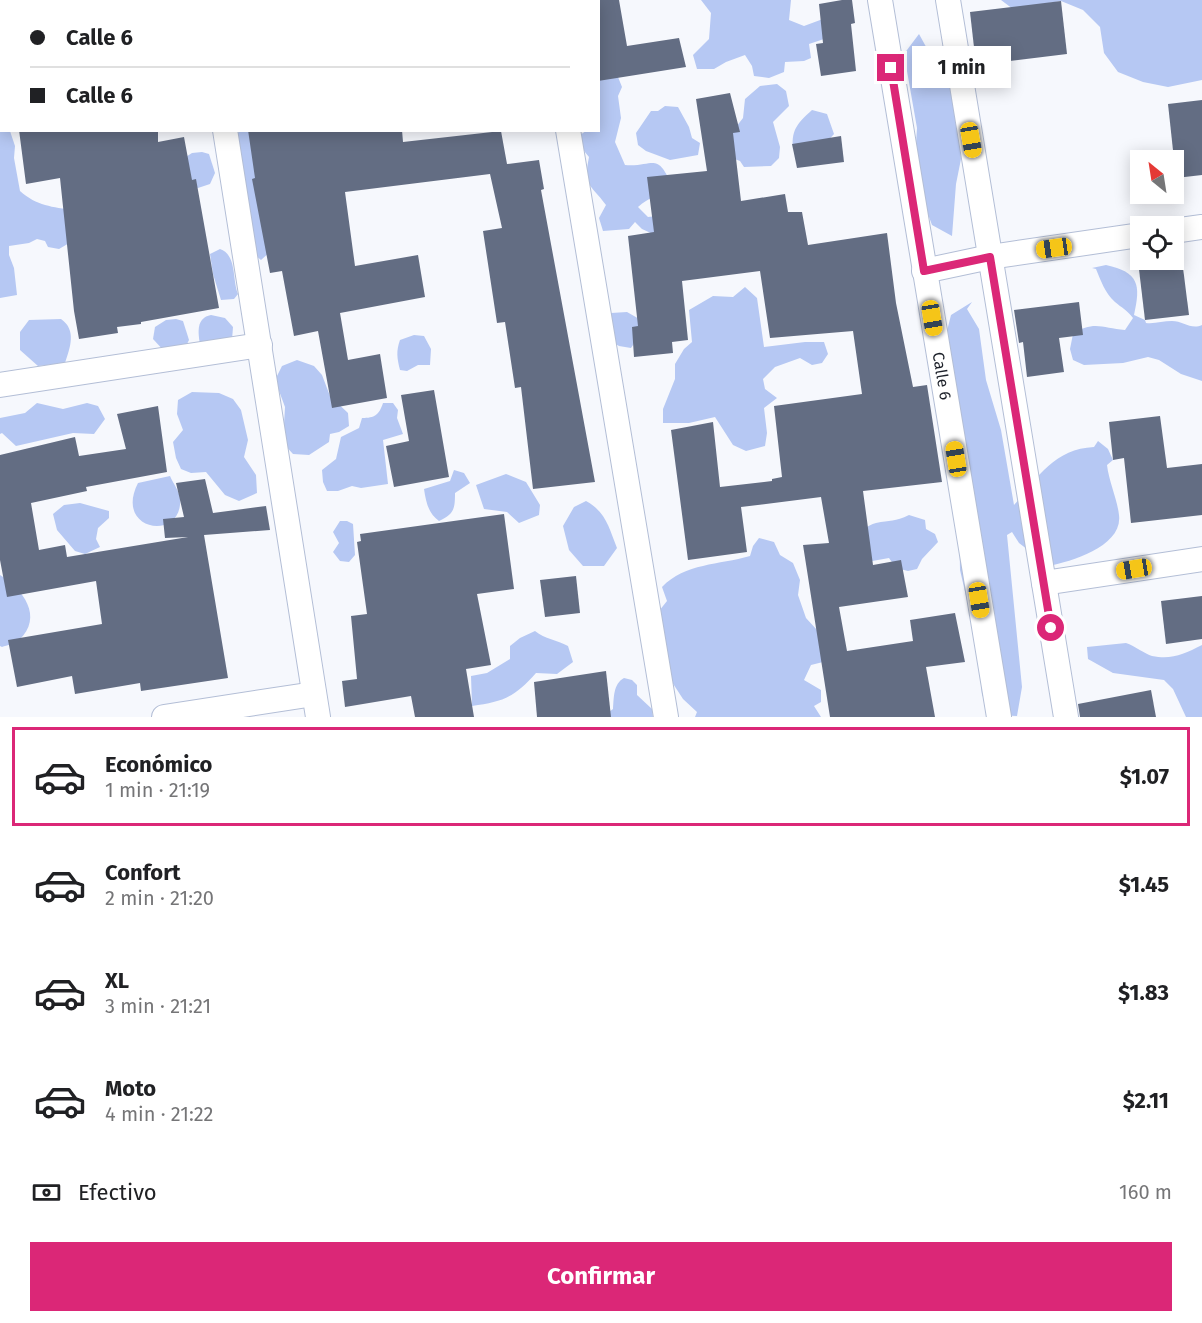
<!DOCTYPE html>
<html lang="es">
<head>
<meta charset="utf-8">
<style>
	body { margin:0; font-family:"Fira Sans",sans-serif; background:#f6f6f6; color:#202124; height:100vh; display:flex; flex-direction:column; font-size:22px; white-space:nowrap }
	* { box-sizing:border-box; margin:0 }
	p { font-size:20px; color:#757577 }
	.icon { flex:none; width:33px; height:33px; fill:none; stroke:currentColor; stroke-width:2; stroke-linecap:round; stroke-linejoin:round }
	.map { position:relative; height:717px; overflow:hidden }
	.side { display:flex; flex-direction:column; background:#fff; flex:1 }
	.side>* { flex:none }
	.guide { position:absolute; left:0px; top:0px; width:600px; height:132px; box-shadow:0 3px 15px #0003; display:grid; align-content:center; height:132px; padding:0 30px; background:#fff }
	.needle { width:39px; rotate:330deg }
	.buttons { position:absolute; left:1130px; top:150px; display:grid; gap:12px }
	.buttons a { display:grid; place-items:center; width:54px; height:54px; border-radius:0px; background:#fff; box-shadow:0 3px 15px #0003; font-size:30px }
	.end { position:absolute; width:27px; height:27px; margin:-14px; border:8px solid #db2777; background:#fff; box-shadow:0 0 0 3px #fff }
	.from { border-radius:50% }
	.bubble { position:absolute; height:42px; border-radius:0px; background:#fff; box-shadow:0 3px 15px #0003; font-size:20px; font-weight:700; line-height:42px; text-align:center }
	.car { position:absolute; width:18px; height:36px; margin:-18px -9px; border-radius:8px; box-shadow:0 0 4px 2px #0007; background:linear-gradient(#f5c518 24%,#345 0 40%,#f5c518 0 76%,#345 0 86%,#f5c518 0) }
	.guide b { display:flex; align-items:center; gap:21px; height:57px; font-size:22px }
	.guide b+b { border-top:2px solid #e0e0e0 }
	.guide i { width:15px; height:15px; background:#202124 }
	ul { padding:10px 0 0; list-style:none }
	li { display:flex; align-items:center; gap:18px; height:99px; margin:0 12px 9px; padding:0 18px; border:3px solid transparent; border-radius:0px }
	li div { flex:1 }
	li b { display:block; font-size:22px }
	li em { font-style:normal; font-weight:700 }
	li.current { border-color:#db2777 }
	li>.icon { width:54px; height:54px; stroke-width:1.5 }
	.pay { display:flex; align-items:center; gap:15px; height:66px; padding:0 30px; font-size:22px }
	.pay p { margin-inline-start:auto }
	.primary-button { display:flex; gap:12px; margin-top:auto; padding:12px 30px }
	.primary-button a { flex:1; height:69px; border-radius:0px; background:#db2777; color:#fff; font-size:24px; font-weight:700; line-height:69px; text-align:center }
	.map>svg:first-child { display:block }
	.forest { fill:#b6c8f3 }
	.building { fill:#636d83 }
	.lines { fill:none; stroke-linecap:round; stroke-linejoin:round }
	.street-casing { stroke:#b3bed6; stroke-width:26 }
	.street { stroke:#fff; stroke-width:24 }
	.route { stroke:#db2777; stroke-width:8 }
	.labels { text-anchor:middle; stroke-width:4.5; stroke-linejoin:round; paint-order:stroke }
	.street-label { font-size:16px; fill:#1c2029; stroke:#f6f8fd }
</style>
</head>
<body>
<div class="map">
<svg width="1202" height="717" viewBox="0 0 1202 717">
	<rect width="100%" height="100%" fill="#f6f8fd"/>
	<!-- forest -->
	<g class="forest">
		<path d="M701 0H791L789 20 804 26 831 16 842 33 809 44 811 58 804 61 785 62 784 72 769 78 754 76 752 66 745 55 726 62 714 69H697L693 55 709 39 711 13Z"/>
		<path d="M1001 0H1202V80L1168 87 1143 82 1118 72 1104 53 1100 27 1083 10 1061 1 1013 9Z"/>
		<path d="M919 34 930 54 948 56 958 106 961 159 956 184 952 236 932 225 914 177 917 128 904 54Z"/>
		<path d="M599 53 616 72 622 87 618 96 621 118 615 142 625 165C655 167 656 151 672 185 661 194 648 198 638 207L648 217 691 212 655 235 642 229 635 222 629 229 603 231 599 218 606 205C590 183 583 187 589 157L580 146V135L586 131 598 130Z"/>
		<path d="M777 84 786 91 789 106 773 122 780 147 779 158 771 166 744 167 740 161 732 158 726 147 736 127 743 118 745 99 760 86Z"/>
		<path d="M665 106 678 107 689 127 692 138 700 143 698 155 670 160 646 151 638 145 636 133 651 111H658Z"/>
		<path d="M812 110 827 114 834 134 818 152 793 148C791 129 799 122 812 110Z"/>
		<path d="M0 121 2 130 10 131 15 146 14 158 20 191C37 206 52 207 74 210L71 242 59 249 48 247 45 241 37 239 29 243 9 246V255L14 268 17 295 0 298Z"/>
		<path d="M239 131H265L271 251 261 260 255 255 251 234V215L237 136Z"/>
		<path d="M202 152 209 154 215 173 210 184 198 188 192 186 181 160 192 153Z"/>
		<path d="M220 249C237 255 232 279 238 294L234 299 221 300 213 274 210 254Z"/>
		<path d="M1106 265C1139 272 1141 285 1134 315L1145 320 1146 323C1155 324 1163 321 1172 321 1183 321 1191 330 1202 325V381L1181 374 1159 360 1148 357 1123 363 1084 365 1073 360 1070 349 1073 334C1093 320 1103 328 1125 330L1133 318C1127 310 1122 308 1115 302 1105 293 1101 281 1096 269L1092 268Z"/>
		<path d="M745 287 757 298 764 347 805 342H824L828 354 822 363 812 365 800 358 775 367 763 379 765 389 777 398 764 408 767 433 765 446 746 451 733 445 715 417 689 423H663V409L675 379V364L684 349 692 342 689 310 713 296 733 297Z"/>
		<path d="M972 302 967 309 979 329 986 380 1001 430 1014 505C1037 478 1054 449 1094 447L1098 441 1108 449 1113 460 1107 465C1109 482 1117 498 1119 515 1123 546 1072 561 1049 566L1019 543 1012 532 1007 535 1022 687 1017 716 994 715 982 695 977 644 960 570 957 387 945 339 951 315Z"/>
		<path d="M627 312 641 320C636 330 637 341 631 348L619 346 611 341 606 321 611 313Z"/>
		<path d="M211 315 225 318 233 327 232 340 200 345C198 332 196 318 211 315Z"/>
		<path d="M61 319C77 330 70 348 65 363L38 366 20 350V332L29 320Z"/>
		<path d="M176 319 183 321 189 340 184 350 166 353 153 339 155 327 166 320Z"/>
		<path d="M414 335 424 336 431 349 430 365H418L407 371 400 370C397 358 396 351 400 340Z"/>
		<path d="M297 360 314 366 322 375 330 396 348 413 349 426 339 432 330 434 329 442 309 455 293 454 283 443 285 407 275 380 282 366Z"/>
		<path d="M192 392 219 393 233 399 241 410 248 440 244 457 256 475 257 493 239 501 225 495 206 472 191 473 181 469 176 458 173 442 183 430 177 414 178 400Z"/>
		<path d="M37 403 63 409 87 403 98 406 105 419 94 434 73 433 16 446 2 433 0 434V418L25 413Z"/>
		<path d="M383 403H393L398 410 397 418 403 434 383 440 388 484 361 488 352 486 338 491H327L323 482 322 470 336 459 341 437 359 428 362 418C375 418 379 415 383 403Z"/>
		<path d="M454 470 464 473 470 483 455 493C455 509 454 514 439 521 428 513 426 502 424 489L450 481Z"/>
		<path d="M506 474 526 482 540 505 539 515 519 523 507 512 484 509 476 485Z"/>
		<path d="M170 476C173 483 179 491 180 498 184 542 113 532 138 483Z"/>
		<path d="M586 501C606 512 609 528 617 548L604 566H583L569 550 563 526 574 507Z"/>
		<path d="M80 503 109 511V518L98 528 96 539 100 547 85 554 75 551 57 530 53 514 64 505Z"/>
		<path d="M909 515 925 520 926 529 935 534 938 542 922 559 917 569 908 571 896 568 889 558 839 567C848 553 858 527 876 523 890 520 895 522 909 515Z"/>
		<path d="M340 521H347L353 524 355 555 349 562 340 561 333 552 339 543 333 532Z"/>
		<path d="M759 538 774 542 780 555 793 563 800 580 798 595 806 618 828 642 831 660 811 665 804 680 821 690V702L814 706 821 717H695L697 712 683 699 670 679 659 611 667 601 662 587C685 563 719 565 750 556L753 546Z"/>
		<path d="M0 575C23 589 44 617 19 640 15 644 7 645 2 647L0 646Z"/>
		<path d="M535 631C545 639 557 640 568 646L573 662 557 674 536 673C515 697 503 702 472 706L471 676 487 673 510 659V646L520 638Z"/>
		<path d="M1126 643C1135 646 1145 654 1152 656 1172 660 1184 654 1202 645V717H1186L1173 689 1164 680 1113 673 1088 659 1087 647Z"/>
		<path d="M624 678 632 680 637 685V695L652 709 653 717H602L613 709C614 698 613 684 624 678Z"/>
	</g>
	<!-- building -->
	<g class="building">
		<path d="M598 0H619L627 46 679 38 686 67 598 81Z"/>
		<path d="M842 0H852L855 23 851 24 856 71 821 76 816 44 823 43 819 4Z"/>
		<path d="M1061 1 1067 54 976 65 970 12Z"/>
		<path d="M730 93 740 132 733 133 741 201 785 194 788 212H802L808 245 887 233 896 303 913 387 927 385 942 482 863 491 873 565 901 560 908 597 839 607 847 651 913 641 910 620 955 613 965 662 926 667 935 717H830L803 545 829 543 821 497 741 507 747 552 688 560 671 430 713 422 720 487 772 481V479L782 477 774 406 862 394 853 331 770 338 760 271 682 281 688 340 672 342 673 353 634 357 632 327 638 326 628 236 654 232 647 177 707 171 696 99Z"/>
		<path d="M1202 100V175L1176 178 1168 104Z"/>
		<path d="M19 130H158V142L184 137 192 180 196 179 219 308 141 322V324L117 327 118 333 79 339 74 311 60 178 26 184Z"/>
		<path d="M248 130H402L403 142 501 131 507 164 539 160 544 189 541 190 595 482 533 489 521 387 515 388 505 322 497 323 483 231 502 228 490 174 345 192 355 266 418 255 425 297 340 313 348 360 380 354 387 398 332 408 318 331 294 336 282 271 270 273 252 179 255 178Z"/>
		<path d="M841 136 844 162 797 168 792 144Z"/>
		<path d="M1151 260H1182L1189 315 1145 320 1138 261Z"/>
		<path d="M1079 302 1083 335 1059 338 1064 372 1027 377 1023 342 1019 343 1014 310Z"/>
		<path d="M434 390 449 477 394 487 386 446 409 441 401 395Z"/>
		<path d="M158 406 167 472 86 487 87 491 31 503 39 550 65 545 67 557 188 537 165 538 163 519 184 517 176 483 205 479 213 513 266 506 270 530 204 535 228 678 141 691 140 683 75 694 72 676 17 687 8 640 102 624 96 581 7 597 0 560V455L75 437 79 456 126 449 117 414Z"/>
		<path d="M1160 416 1167 468 1202 464V515L1131 523 1124 458 1113 460 1109 422Z"/>
		<path d="M504 514 514 589 477 594 491 665 466 669 474 717H415L411 696 345 707 342 681 357 679 351 616 367 614 357 542 361 541 360 534Z"/>
		<path d="M576 576 580 613 545 617 540 580Z"/>
		<path d="M1202 596V639L1166 644 1161 601Z"/>
		<path d="M606 671 611 717H537L534 682Z"/>
		<path d="M1151 690 1156 717H1080L1078 704Z"/>
	</g>
	<g class="lines">
		<defs>
			<g id="street">
				<path d="M204 0V2"/>
				<path d="M546 0V2"/>
				<path id="s1" d="M880 0 999 717"/>
				<path d="M948 0 1066 717"/>
				<path d="M135 2 145 0"/>
				<path d="M0 22H2"/>
				<path d="M225 130 318 717"/>
				<path d="M568 130 666 717"/>
				<path d="M1173 231 1202 227"/>
				<path d="M924 271 990 257 1140 235"/>
				<path d="M0 385 260 345"/>
				<path d="M1044 583 1202 559"/>
				<path d="M164 717 314 694"/>
			</g>
		</defs>
		<!-- street casing -->
		<use href="#street" class="street-casing"/>
		<!-- street -->
		<use href="#street" class="street"/>
	</g>
	<g class="lines">
		<!-- route -->
		<path class="route" d="M891 68 924 271 990 257 1051 628"/>
	</g>
	<g class="labels">
		<!-- street labels -->
		<g class="street-label">
			<text dy="6" stroke="none"><textPath href="#s1" startOffset="381">Calle 6</textPath></text>
		</g>
	</g>
</svg>
<div class="buttons">
<a><svg class="needle" viewBox="-14 -14 28 28"><path d="M0-13l5 13h-10z" fill="#e53935"/><path d="M0 13l5-13h-10z" fill="#757577"/></svg></a>
<a><svg class="icon" aria-label="locate" viewBox="0 0 24 24"><circle cx="12" cy="12" r="6"/><path d="M12 2v4M12 18v4M2 12h4M18 12h4"/></svg></a>
</div>
<i class="end from" style="left:1051px;top:628px"></i>
<i class="end" style="left:891px;top:68px"></i>
<div class="bubble" style="left:912px;top:46px;width:99px">1 min</div>
<i class="car" style="left:971px;top:140px;rotate:170deg"></i>
<i class="car" style="left:1054px;top:248px;rotate:262deg"></i>
<i class="car" style="left:932px;top:318px;rotate:171deg"></i>
<i class="car" style="left:956px;top:459px;rotate:351deg"></i>
<i class="car" style="left:1134px;top:569px;rotate:261deg"></i>
<i class="car" style="left:979px;top:600px;rotate:171deg"></i>
<div class="guide">
<b><i class="from"></i>Calle 6</b>
<b><i></i>Calle 6</b>
</div>
</div>
<section class="side">
<ul>
<li class="current"><svg class="icon" aria-label="car" viewBox="0 0 24 24"><path d="M5 17H2v-5l4-1 3-4h7l3 4 3 1v5h-3M9 17h6M6 11h13"/><circle cx="7" cy="17" r="2"/><circle cx="17" cy="17" r="2"/></svg><div><b>Económico</b><p>1 min · 21:19</p></div><em>$1.07</em></li>
<li><svg class="icon" aria-label="car" viewBox="0 0 24 24"><path d="M5 17H2v-5l4-1 3-4h7l3 4 3 1v5h-3M9 17h6M6 11h13"/><circle cx="7" cy="17" r="2"/><circle cx="17" cy="17" r="2"/></svg><div><b>Confort</b><p>2 min · 21:20</p></div><em>$1.45</em></li>
<li><svg class="icon" aria-label="car" viewBox="0 0 24 24"><path d="M5 17H2v-5l4-1 3-4h7l3 4 3 1v5h-3M9 17h6M6 11h13"/><circle cx="7" cy="17" r="2"/><circle cx="17" cy="17" r="2"/></svg><div><b>XL</b><p>3 min · 21:21</p></div><em>$1.83</em></li>
<li><svg class="icon" aria-label="car" viewBox="0 0 24 24"><path d="M5 17H2v-5l4-1 3-4h7l3 4 3 1v5h-3M9 17h6M6 11h13"/><circle cx="7" cy="17" r="2"/><circle cx="17" cy="17" r="2"/></svg><div><b>Moto</b><p>4 min · 21:22</p></div><em>$2.11</em></li>
</ul>
<div class="pay"><svg class="icon" aria-label="cash" viewBox="0 0 24 24"><path d="M3 7h18v10H3z"/><circle cx="12" cy="12" r="2"/></svg>Efectivo<p>160 m</p></div>
<div class="primary-button"><a>Confirmar</a></div>
</section>
</body>
</html>
